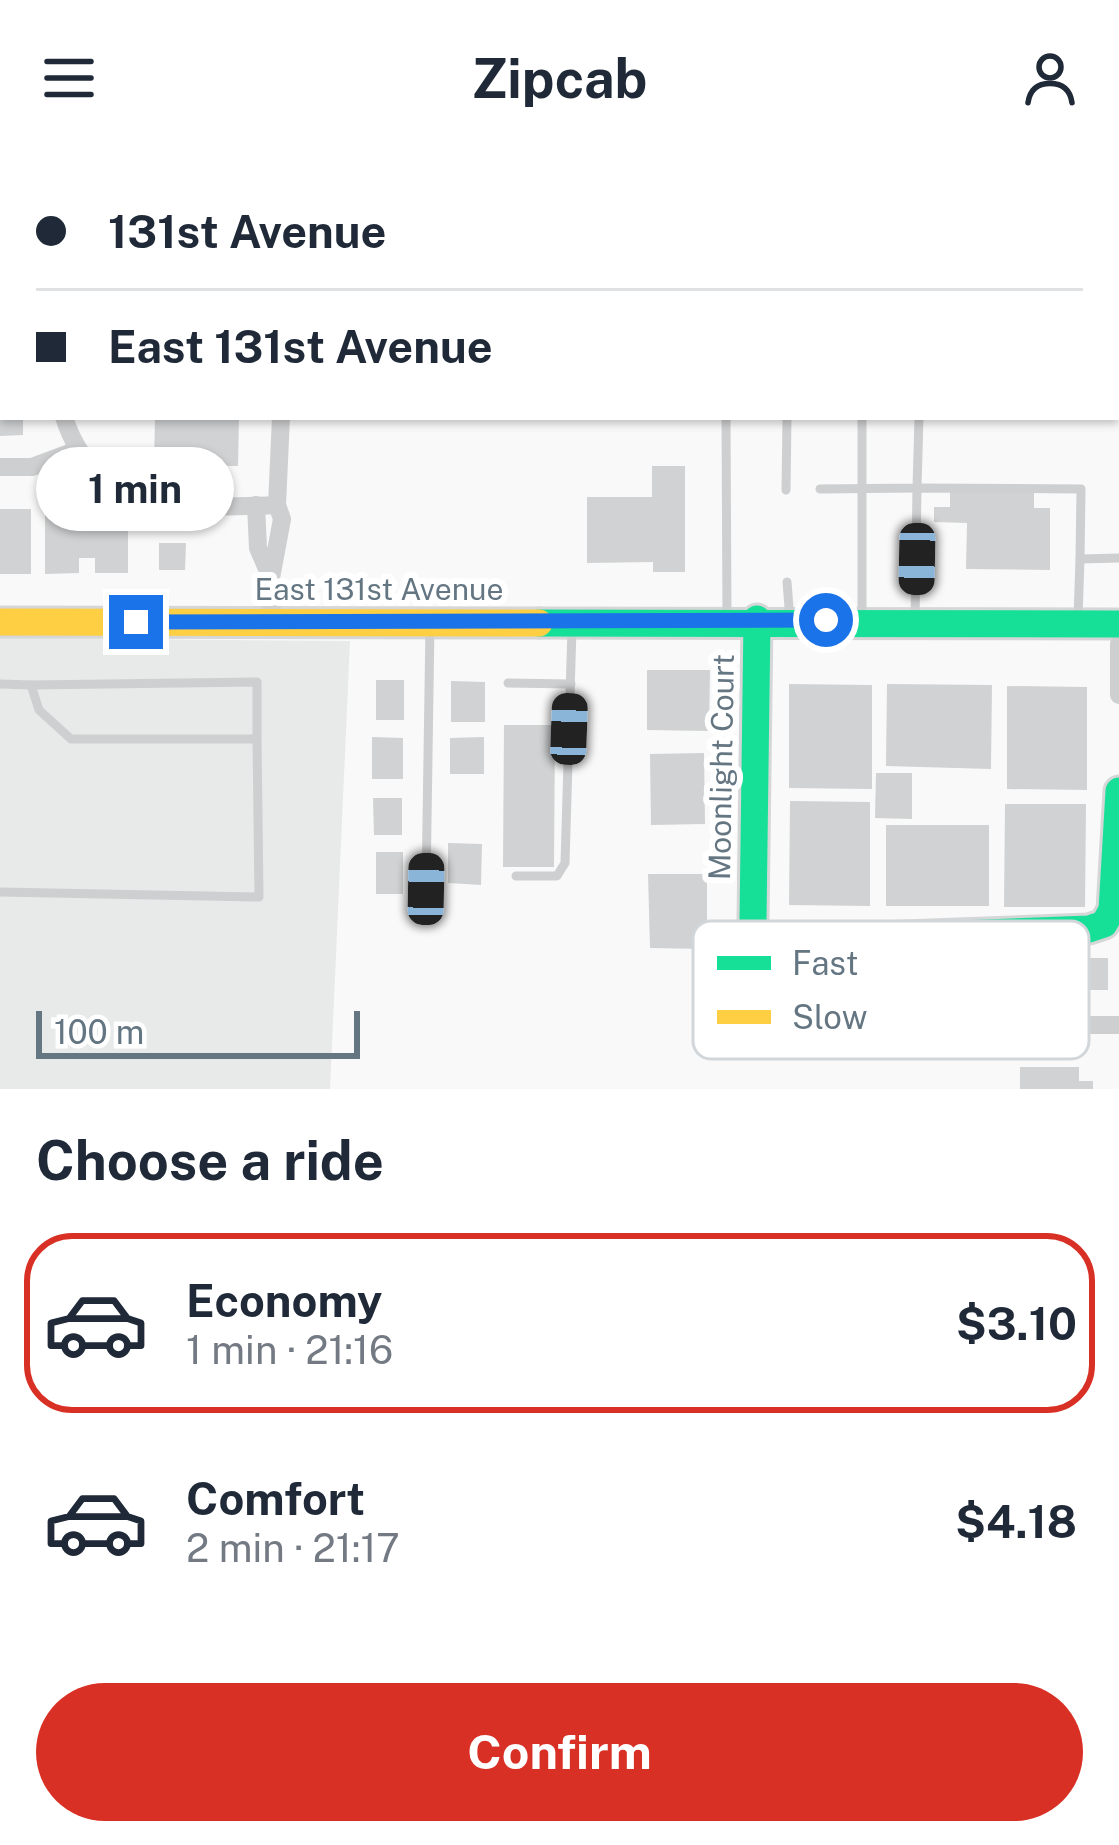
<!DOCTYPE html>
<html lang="en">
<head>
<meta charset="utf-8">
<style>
	body { margin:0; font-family:"Public Sans",sans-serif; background:#f6f6f7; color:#1f2937; height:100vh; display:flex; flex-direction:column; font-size:45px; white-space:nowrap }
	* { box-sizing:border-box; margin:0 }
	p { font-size:39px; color:#747a83 }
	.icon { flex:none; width:66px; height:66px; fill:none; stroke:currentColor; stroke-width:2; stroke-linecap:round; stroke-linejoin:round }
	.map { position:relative; height:933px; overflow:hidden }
	.side { display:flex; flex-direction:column; background:#fff; flex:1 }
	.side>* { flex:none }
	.hud { position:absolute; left:0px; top:0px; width:1119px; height:264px; box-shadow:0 3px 9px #0004; display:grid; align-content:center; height:264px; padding:0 36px; background:#fff }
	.scale { position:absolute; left:36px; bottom:30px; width:324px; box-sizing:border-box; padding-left:12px; border:6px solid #657683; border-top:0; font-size:33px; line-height:42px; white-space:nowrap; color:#657683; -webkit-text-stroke:9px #fff; paint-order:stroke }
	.end { position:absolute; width:54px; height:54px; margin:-27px; border:15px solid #1a73e8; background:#fff; box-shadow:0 0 0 6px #fff }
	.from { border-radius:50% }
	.bubble { position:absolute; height:84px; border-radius:42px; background:#fff; box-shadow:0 3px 9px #0004; font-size:39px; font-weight:700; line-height:84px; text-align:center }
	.car { position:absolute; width:36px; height:72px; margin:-36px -18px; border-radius:15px; box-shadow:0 0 9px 3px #0007; background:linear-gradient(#222 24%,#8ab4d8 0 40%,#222 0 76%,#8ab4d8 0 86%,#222 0) }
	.hud b { display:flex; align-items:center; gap:42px; height:114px; font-size:45px }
	.hud b+b { border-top:3px solid #e0e1e3 }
	.hud i { width:30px; height:30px; background:#1f2937 }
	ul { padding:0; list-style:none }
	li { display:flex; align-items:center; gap:36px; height:180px; margin:0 24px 18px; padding:0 12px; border:6px solid transparent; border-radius:48px }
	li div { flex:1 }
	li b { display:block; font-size:45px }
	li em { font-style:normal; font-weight:700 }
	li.on { border-color:#d93025 }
	li>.icon { width:108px; height:108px; stroke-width:1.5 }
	h2 { padding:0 36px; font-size:54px; line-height:144px }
	.button { display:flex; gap:24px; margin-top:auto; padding:24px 36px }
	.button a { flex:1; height:138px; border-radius:72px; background:#d93025; color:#fff; font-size:48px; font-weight:700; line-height:138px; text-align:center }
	header { display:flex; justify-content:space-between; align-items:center; height:156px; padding:0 36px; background:#fff; font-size:54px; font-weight:700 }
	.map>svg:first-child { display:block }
	.built { fill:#e8e9e9 }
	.building { fill:#d0d2d3 }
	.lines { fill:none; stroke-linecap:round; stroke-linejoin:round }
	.fast-casing { stroke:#d5d6d7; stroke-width:33 }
	.slow-casing { stroke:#d5d6d7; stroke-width:33 }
	.lane { stroke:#cecfd0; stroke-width:9 }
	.street { stroke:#cecfd0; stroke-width:18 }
	.fast { stroke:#16e098; stroke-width:27 }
	.slow { stroke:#ffcf43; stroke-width:27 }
	.route { stroke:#1a73e8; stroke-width:15 }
	.labels { text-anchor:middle; stroke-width:12; stroke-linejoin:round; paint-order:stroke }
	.street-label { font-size:30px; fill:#657683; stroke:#fff }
	.key { fill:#fff; stroke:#d1d6da; stroke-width:3 }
	.key-label { font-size:33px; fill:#657683 }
</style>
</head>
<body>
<header><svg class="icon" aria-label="menu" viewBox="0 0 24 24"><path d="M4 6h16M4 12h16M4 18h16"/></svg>Zipcab<svg class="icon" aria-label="person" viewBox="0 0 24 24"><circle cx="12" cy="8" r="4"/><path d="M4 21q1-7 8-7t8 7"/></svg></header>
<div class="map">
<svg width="1119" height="933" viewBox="0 0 1119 933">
	<rect width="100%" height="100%" fill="#f9f9f9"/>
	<!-- built -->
	<path class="built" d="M0 482 350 485 330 933H0Z"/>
	<!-- building -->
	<g class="building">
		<path d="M0 261H23V279L0 280Z"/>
		<path d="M155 261H239L238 310 154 309Z"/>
		<path d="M652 310H685V416H653V406L587 407V341H652Z"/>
		<path d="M950 335 1034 336V352H1050V414L966 413 967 367 934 366V351H950Z"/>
		<rect x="0" y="353" width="31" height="65"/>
		<path d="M128 353V417H95V402H79V417L45 418V354Z"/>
		<path d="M159 387H186L185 414H159Z"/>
		<path d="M647 514H710L709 575 647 574Z"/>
		<rect x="376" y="524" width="28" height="40"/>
		<path d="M451 525 485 526V566H451Z"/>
		<path d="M789 528 872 529V633L789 632Z"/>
		<path d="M887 528 992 529 991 613 886 610Z"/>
		<path d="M1007 530 1087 531V634L1007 633Z"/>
		<path d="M504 569H555L554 711H503Z"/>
		<path d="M372 581 403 582V623H372Z"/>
		<path d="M484 581V618H450V582Z"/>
		<path d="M704 597 705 668 651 669 650 598Z"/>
		<path d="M876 617H912V663L875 662Z"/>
		<path d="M373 642H402V679H374Z"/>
		<path d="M790 645 870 646V750L789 749Z"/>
		<path d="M1005 648H1086L1085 751H1004Z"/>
		<rect x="886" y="669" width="103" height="81"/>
		<path d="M448 687 482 688 481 729 448 727Z"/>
		<rect x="376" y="696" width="27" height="42"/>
		<path d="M648 718H707V793L650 792Z"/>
		<rect x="1070" y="802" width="38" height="32"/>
		<path d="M1020 911H1079V925H1093V933H1020Z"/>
	</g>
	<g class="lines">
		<defs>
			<g id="fast">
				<path d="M757 463 753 764 755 775 770 785 1089 773 1104 768 1112 754 1119 635"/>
				<path d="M539 467 1119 468"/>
			</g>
			<path id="slow" d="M0 466 539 467"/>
		</defs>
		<!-- fast casing -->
		<use href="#fast" class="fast-casing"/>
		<!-- slow casing -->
		<use href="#slow" class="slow-casing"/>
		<!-- lane -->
		<g class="lane">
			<path d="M598 0 600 3"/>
			<path d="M864 3V0"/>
			<path d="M926 3V0"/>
			<path d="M984 3V0"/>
			<path d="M1116 182H1119"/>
			<path d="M726 261 727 463"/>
			<path d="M820 333 917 332 919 261"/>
			<path d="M786 334 787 261"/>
			<path d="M787 426 790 464"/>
			<path d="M1078 462 1080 403"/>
			<path d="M915 464 917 332 1081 333 1080 403 1119 402"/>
			<path d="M862 465V261"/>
			<path d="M508 527 571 528"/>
			<path d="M0 528 31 529 39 554 71 583H257L259 741 0 736"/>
			<path d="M31 529 257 526V583"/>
			<path d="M516 720H557L565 707 572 472"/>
			<path d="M426 732 430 468"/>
		</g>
		<!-- street -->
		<g class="street">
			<path d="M444 0V3"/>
			<path d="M128 3 130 0"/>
			<path d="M64 261C95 360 192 352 277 349"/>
			<path d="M0 311H32L75 295"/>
			<path d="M256 349 258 392 271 422"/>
			<path d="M272 467 271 422 282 363 277 349 281 261"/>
			<path d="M1119 488V539"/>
			<path d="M995 869H1119"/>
		</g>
		<!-- fast -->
		<use href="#fast" class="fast"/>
		<!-- slow -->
		<use href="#slow" class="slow"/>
	</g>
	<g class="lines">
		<!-- route -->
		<path class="route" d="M136 466 826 464"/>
	</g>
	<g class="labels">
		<!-- street labels -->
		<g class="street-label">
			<text x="379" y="444">East 131st Avenue</text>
			<text transform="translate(722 611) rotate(-89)" y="10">Moonlight Court</text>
		</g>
	</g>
	<!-- legend -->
	<rect x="693" y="765" width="396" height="138" rx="18" class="key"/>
	<rect x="717" y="800" width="54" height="14" fill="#16e098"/>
	<rect x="717" y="854" width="54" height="14" fill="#ffcf43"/>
	<g class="key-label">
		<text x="792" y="819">Fast</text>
		<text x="792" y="873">Slow</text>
	</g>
</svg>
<div class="scale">100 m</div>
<i class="end from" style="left:826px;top:464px"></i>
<i class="end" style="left:136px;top:466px"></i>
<div class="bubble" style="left:36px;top:291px;width:198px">1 min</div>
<i class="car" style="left:917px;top:403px;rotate:181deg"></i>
<i class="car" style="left:569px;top:573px;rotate:2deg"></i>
<i class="car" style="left:426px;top:733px;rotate:1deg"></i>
<div class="hud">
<b><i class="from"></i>131st Avenue</b>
<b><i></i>East 131st Avenue</b>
</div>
</div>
<section class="side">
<h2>Choose a ride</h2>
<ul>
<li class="on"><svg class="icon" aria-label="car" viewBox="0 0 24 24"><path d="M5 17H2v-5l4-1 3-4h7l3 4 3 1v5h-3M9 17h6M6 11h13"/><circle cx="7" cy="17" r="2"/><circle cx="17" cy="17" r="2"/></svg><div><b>Economy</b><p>1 min · 21:16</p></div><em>$3.10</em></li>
<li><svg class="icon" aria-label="car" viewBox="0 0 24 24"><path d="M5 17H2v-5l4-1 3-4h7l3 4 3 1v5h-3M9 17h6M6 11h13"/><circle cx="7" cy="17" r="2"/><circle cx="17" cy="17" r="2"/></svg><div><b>Comfort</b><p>2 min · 21:17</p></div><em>$4.18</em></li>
</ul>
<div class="button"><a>Confirm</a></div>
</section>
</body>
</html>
